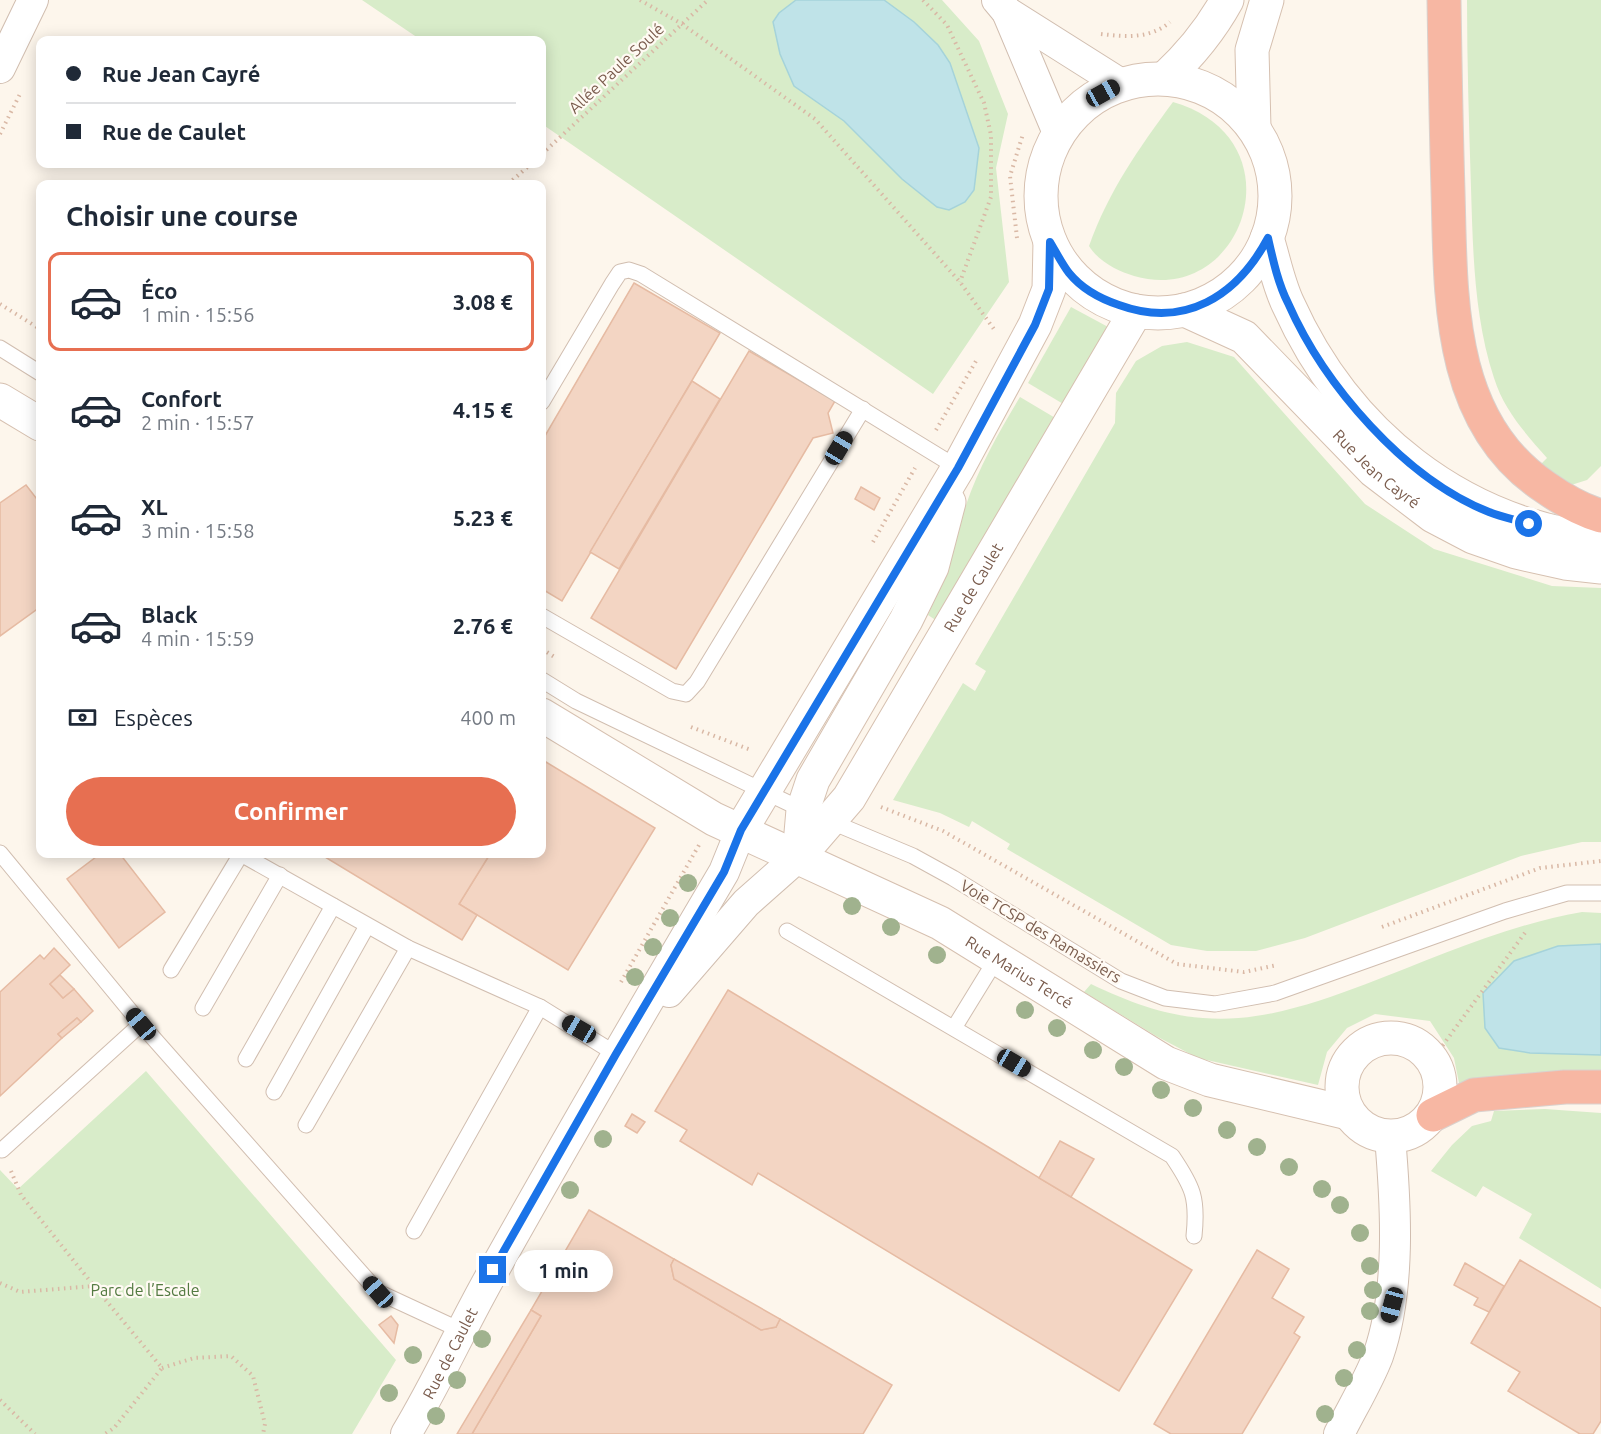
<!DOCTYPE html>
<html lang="fr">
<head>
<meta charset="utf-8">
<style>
	body { margin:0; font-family:Ubuntu,sans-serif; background:#f2f2f3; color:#1f2937; height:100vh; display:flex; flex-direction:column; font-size:22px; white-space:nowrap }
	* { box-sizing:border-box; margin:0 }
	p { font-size:20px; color:#747a83 }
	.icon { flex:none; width:33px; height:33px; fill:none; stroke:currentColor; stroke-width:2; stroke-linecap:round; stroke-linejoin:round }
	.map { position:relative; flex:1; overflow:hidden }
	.side { position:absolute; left:36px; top:180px; width:510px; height:678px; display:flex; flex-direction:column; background:#fff; border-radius:12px; box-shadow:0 3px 15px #0003 }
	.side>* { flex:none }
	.hud { position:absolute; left:36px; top:36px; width:510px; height:132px; border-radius:12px; box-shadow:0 3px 15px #0003; display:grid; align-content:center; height:132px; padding:0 30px; background:#fff }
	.end { position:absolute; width:27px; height:27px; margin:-14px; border:8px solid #1a73e8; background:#fff; box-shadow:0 0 0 3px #fff }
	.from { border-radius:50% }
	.bubble { position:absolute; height:42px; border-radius:21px; background:#fff; box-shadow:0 3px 15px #0003; font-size:20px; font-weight:600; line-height:42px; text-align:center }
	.car { position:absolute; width:18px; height:36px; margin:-18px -9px; border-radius:8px; box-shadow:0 0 4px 2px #0007; background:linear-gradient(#222 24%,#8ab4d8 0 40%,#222 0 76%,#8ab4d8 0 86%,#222 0) }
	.hud b { display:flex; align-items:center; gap:21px; height:57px; font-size:22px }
	.hud b+b { border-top:2px solid #e0e1e3 }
	.hud i { width:15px; height:15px; background:#1f2937 }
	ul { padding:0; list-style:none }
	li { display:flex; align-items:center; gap:18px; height:99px; margin:0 12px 9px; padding:0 18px; border:3px solid transparent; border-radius:12px }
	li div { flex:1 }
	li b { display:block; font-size:22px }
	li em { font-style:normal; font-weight:600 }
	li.selected { border-color:#e76f51 }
	li>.icon { width:54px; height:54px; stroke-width:1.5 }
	h2 { padding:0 30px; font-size:27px; line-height:72px }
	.pay { display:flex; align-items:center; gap:15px; height:66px; padding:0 30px; font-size:22px }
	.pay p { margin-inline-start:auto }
	.action { display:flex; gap:12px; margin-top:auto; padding:12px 30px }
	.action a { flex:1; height:69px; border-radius:36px; background:#e76f51; color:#fff; font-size:24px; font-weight:600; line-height:69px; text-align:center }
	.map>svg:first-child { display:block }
	.green { fill:#d8ecc9 }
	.water { fill:#bfe3e8; stroke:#a5d3da; stroke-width:1.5 }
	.building { fill:#f3d5c3; stroke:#e6bba3; stroke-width:1.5 }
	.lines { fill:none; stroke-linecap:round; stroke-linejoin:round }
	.service-casing { stroke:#d1beb0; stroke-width:17 }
	.minor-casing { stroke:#d1beb0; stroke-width:32 }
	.secondary-casing { stroke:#d6c0b0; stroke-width:35 }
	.motorway-casing { stroke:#dad1cd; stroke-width:35 }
	.path { stroke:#d9b8a5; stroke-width:4; stroke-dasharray:1.5 4.5; stroke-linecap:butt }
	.service { stroke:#fff; stroke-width:15 }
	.minor { stroke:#fff; stroke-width:30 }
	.secondary { stroke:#fff; stroke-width:33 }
	.motorway { stroke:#f7b7a3; stroke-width:33 }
	.tree { fill:#a0b28e }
	.route { stroke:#1a73e8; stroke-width:8 }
	.labels { text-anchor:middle; stroke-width:4.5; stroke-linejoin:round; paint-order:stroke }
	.street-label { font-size:16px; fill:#7a5c4d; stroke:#fffaf3 }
	.park-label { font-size:16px; fill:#537a41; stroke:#fffaf3 }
</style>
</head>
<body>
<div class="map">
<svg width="1601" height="1434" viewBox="0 0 1601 1434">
	<rect width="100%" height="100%" fill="#fdf6ec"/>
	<!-- green -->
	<g class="green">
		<path d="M362 0H942L979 41 1008 114 996 168 1009 282 933 394 542 124V40H421Z"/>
		<path d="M1467 0H1601V466L1587 480 1568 486 1538 467 1547 458C1525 433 1504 410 1494 378 1474 317 1473 252 1471 188 1469 125 1467 63 1467 0Z"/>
		<path d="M1173 102C1301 139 1244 308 1134 276 1118 271 1099 262 1089 246 1108 192 1139 148 1173 102Z"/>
		<path d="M1071 307 1110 328 1065 405 1028 383Z"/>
		<path d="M1187 342 1234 357 1365 504 1434 549 1552 586 1601 588V842H1582L1521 856 1305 938 1256 951H1207L1171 945 1007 849 1010 844 972 821 969 827 940 813 893 800 963 683 975 691 986 671 975 664 1115 423 1116 393 1136 361 1162 346Z"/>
		<path d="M1020 397 1057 419 937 621 928 615C944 579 953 543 966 505 979 467 999 432 1020 397Z"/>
		<path d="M1582 912 1601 913V1071L1525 1074 1459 1083 1454 1058 1430 1021 1375 1014 1347 1028 1327 1052 1318 1085 1198 1058 1156 1036 1084 992 1091 984C1127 1001 1162 1015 1203 1018 1259 1023 1315 1003 1366 984 1437 957 1507 925 1582 912Z"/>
		<path d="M146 1071 396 1360 352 1434H0V1170L18 1189Z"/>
		<path d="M1545 1109 1601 1113V1289L1519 1238 1532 1214 1483 1186 1476 1197 1431 1171 1452 1145 1472 1126 1491 1121 1494 1111Z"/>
	</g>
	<!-- water -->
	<g class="water">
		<path d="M796 0H884L914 22 938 45 950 63 979 148 974 190 965 202 949 210 937 207 902 179 844 121 794 86 780 54 773 22 779 13Z"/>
		<path d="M1601 944V1055L1530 1053 1499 1048 1485 1028 1483 993 1514 961 1558 946Z"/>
	</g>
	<!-- building -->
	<g class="building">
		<path d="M634 283 720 333 562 601 542 589V441Z"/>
		<path d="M749 351 835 401 828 413 833 433 813 438 676 669 591 618Z"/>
		<path d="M692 381 720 399 619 569 590 552Z"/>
		<path d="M26 485 40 503V607L0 636V503Z"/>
		<path d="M861 487 880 498 874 510 855 499Z"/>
		<path d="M546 762 655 828 568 970 459 904 490 854H542V770Z"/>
		<path d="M100 854H120L165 912 119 948 67 879Z"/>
		<path d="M320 854H490L459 904 477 915 462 940Z"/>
		<path d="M54 948 70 965 50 984 63 998 74 989 93 1011 81 1022 77 1018 58 1034 62 1038 0 1096V992L40 955 44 959Z"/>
		<path d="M60 975 74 989 63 998 50 984Z"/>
		<path d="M728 990 1192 1270 1119 1391 758 1173 752 1185 680 1141 687 1130 655 1111Z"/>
		<path d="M77 1018 81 1022 62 1038 58 1034Z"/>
		<path d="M632 1114 645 1122 637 1133 625 1126Z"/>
		<path d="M1060 1141 1094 1159 1071 1197 1039 1178Z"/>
		<path d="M589 1210 674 1259 671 1265 674 1279 761 1330 776 1327 780 1319 892 1385 863 1434H472L541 1316 531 1310Z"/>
		<path d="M1257 1250 1289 1269 1272 1298 1304 1317 1294 1333 1300 1337 1242 1434H1171L1154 1424Z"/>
		<path d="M674 1259 780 1319 776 1327 761 1330 674 1279 671 1265Z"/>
		<path d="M1520 1260 1601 1308V1421L1593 1434H1580L1508 1391 1520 1372 1471 1343Z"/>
		<path d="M1465 1263 1504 1286 1489 1312 1474 1305 1478 1298 1454 1285Z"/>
		<path d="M531 1310 541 1316 472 1434H457Z"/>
		<path d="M391 1316 398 1325 394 1343 379 1325Z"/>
	</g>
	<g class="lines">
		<defs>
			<g id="service">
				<path d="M0 348 40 373"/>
				<path d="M542 402 612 284 620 272 629 270 641 274 958 468"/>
				<path d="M542 616 672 691 686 694 697 682 863 409"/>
				<path d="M542 680 576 701 805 811"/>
				<path d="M827 820 913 856 953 878 1121 981 1165 998 1215 1004 1275 993 1505 911 1567 893H1601"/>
				<path d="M0 853 141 1024 378 1292 460 1330"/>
				<path d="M241 854 408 948 540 1007 616 1054"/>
				<path d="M787 931 1172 1156C1193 1187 1198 1198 1194 1236"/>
				<path d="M171 970 241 854"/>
				<path d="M203 1008 280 875"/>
				<path d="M954 1028 997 958"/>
				<path d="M246 1059 333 906"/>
				<path d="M274 1092 367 926"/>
				<path d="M306 1125 408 948"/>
				<path d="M2 1150 141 1024"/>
				<path d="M414 1231 540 1007"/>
			</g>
			<g id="minor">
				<path d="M997 0 1007 12 1058 133"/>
				<path d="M1007 12 1121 84"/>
				<path d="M0 68 33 0"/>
				<path d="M669 992 746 903 799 856"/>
				<path id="s1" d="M406 1434C438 1381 463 1324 494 1270 569 1136 646 1004 724 872L741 830"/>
				<path d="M1339 1434C1352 1408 1368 1382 1378 1356 1401 1290 1396 1206 1390 1137"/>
			</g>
			<g id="secondary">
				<path d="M1165 78C1191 54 1210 31 1227 0"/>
				<circle cx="1158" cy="196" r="117"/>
				<path d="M1254 128 1252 50 1267 0"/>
				<path d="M1267 238C1274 260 1278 283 1288 304 1346 433 1459 524 1601 540"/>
				<path id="s2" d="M1185 310 1244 337 1374 471 1433 516 1473 537 1516 552 1565 563 1601 567"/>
				<path d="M0 400 40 424"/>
				<path id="s3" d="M542 715 714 819 940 923 1166 1063 1210 1080 1348 1113"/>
				<path d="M741 830 958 468 1035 325 1049 289 1050 242"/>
				<path id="s4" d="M799 856 849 798 1136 311"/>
				<path d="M799 856 803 810 813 780 906 620 932 567 949 502"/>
				<circle cx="1391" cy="1087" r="49"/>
			</g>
			<g id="motorway">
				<path d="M1444 0C1445 64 1446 127 1448 191 1451 296 1446 421 1545 487 1562 499 1581 510 1601 516"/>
				<path d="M1433 1115 1474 1095 1565 1087H1601"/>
			</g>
		</defs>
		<!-- service casing -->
		<use href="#service" class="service-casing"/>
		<!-- minor casing -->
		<use href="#minor" class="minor-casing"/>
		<!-- secondary casing -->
		<use href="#secondary" class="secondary-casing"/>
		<!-- motorway casing -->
		<use href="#motorway" class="motorway-casing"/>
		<!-- path -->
		<g class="path">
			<path d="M640 0 682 24 815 119 960 282 996 332"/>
			<path d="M923 0 947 25 984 103 991 135V197L960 282"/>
			<path d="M1101 34C1126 37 1150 39 1170 22"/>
			<path d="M0 134 21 92"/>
			<path d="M542 154 708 0"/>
			<path d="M508 184 531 164"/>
			<path d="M1017 238 1010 176 1023 134"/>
			<path d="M0 304 40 329"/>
			<path d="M936 430 976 361"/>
			<path d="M873 542 915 468"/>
			<path d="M542 649 556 658"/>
			<path d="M691 727 751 750"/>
			<path d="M881 807 943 831 1177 964 1244 972 1277 965"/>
			<path d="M1382 927 1540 868 1601 861"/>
			<path d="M621 982 699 845"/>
			<path d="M1432 1060 1527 930"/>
			<path d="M11 1171 21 1195 94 1286"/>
			<path d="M0 1283 20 1292 94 1286 162 1368 114 1428 105 1434"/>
			<path d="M162 1368 194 1358 231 1356 253 1376 265 1424 263 1434"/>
			<path d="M0 1400 35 1434"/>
		</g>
		<!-- service -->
		<use href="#service" class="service"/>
		<!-- minor -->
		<use href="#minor" class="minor"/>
		<!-- secondary -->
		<use href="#secondary" class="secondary"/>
		<!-- motorway -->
		<use href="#motorway" class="motorway"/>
	</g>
	<!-- trees -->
	<g class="tree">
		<circle cx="688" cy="883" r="9"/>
		<circle cx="852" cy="906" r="9"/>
		<circle cx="670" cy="918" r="9"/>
		<circle cx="891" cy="927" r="9"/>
		<circle cx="653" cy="947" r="9"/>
		<circle cx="937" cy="955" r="9"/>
		<circle cx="635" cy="977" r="9"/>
		<circle cx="1025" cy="1010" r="9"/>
		<circle cx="1057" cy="1028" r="9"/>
		<circle cx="1093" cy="1050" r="9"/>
		<circle cx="1124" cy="1067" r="9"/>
		<circle cx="1161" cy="1090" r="9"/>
		<circle cx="1193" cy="1108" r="9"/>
		<circle cx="1227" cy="1130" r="9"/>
		<circle cx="603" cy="1139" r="9"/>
		<circle cx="1257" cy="1147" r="9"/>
		<circle cx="1289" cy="1167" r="9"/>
		<circle cx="1322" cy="1189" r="9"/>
		<circle cx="570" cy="1190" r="9"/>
		<circle cx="1340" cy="1205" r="9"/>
		<circle cx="1360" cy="1233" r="9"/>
		<circle cx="1370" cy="1266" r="9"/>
		<circle cx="1373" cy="1290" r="9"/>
		<circle cx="1370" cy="1311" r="9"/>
		<circle cx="482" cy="1339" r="9"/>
		<circle cx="1357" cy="1350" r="9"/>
		<circle cx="413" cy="1355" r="9"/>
		<circle cx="1344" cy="1378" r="9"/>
		<circle cx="457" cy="1380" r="9"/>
		<circle cx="389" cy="1393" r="9"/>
		<circle cx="1325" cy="1414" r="9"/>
		<circle cx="436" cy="1416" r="9"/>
	</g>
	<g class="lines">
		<!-- route -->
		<path class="route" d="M493 1270 616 1054 724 872 741 830 958 468 1035 325 1049 289 1050 242C1056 252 1062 264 1069 273 1082 289 1101 299 1119 305 1185 329 1237 296 1268 238 1273 260 1278 283 1288 303 1324 385 1405 479 1489 512 1502 517 1516 520 1529 524"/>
	</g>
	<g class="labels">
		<!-- street labels -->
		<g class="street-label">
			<text transform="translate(616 68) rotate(-43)" y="6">Allée Paule Soulé</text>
			<text dy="6" stroke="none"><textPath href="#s2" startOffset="252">Rue Jean Cayré</textPath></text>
			<text dy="6" stroke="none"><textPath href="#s4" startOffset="321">Rue de Caulet</textPath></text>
			<text transform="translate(1041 931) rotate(31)" y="6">Voie TCSP des Ramassiers</text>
			<text dy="6" stroke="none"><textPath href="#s3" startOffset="543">Rue Marius Tercé</textPath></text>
			<text dy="6" stroke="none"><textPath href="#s1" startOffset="92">Rue de Caulet</textPath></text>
		</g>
		<!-- park labels -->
		<g class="park-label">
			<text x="145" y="1296">Parc de l’Escale</text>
		</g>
	</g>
</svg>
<i class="end from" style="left:1529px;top:524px"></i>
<i class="end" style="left:493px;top:1270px"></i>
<div class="bubble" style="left:514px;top:1250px;width:99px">1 min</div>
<i class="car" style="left:1103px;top:93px;rotate:61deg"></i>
<i class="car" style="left:839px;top:448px;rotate:31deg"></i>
<i class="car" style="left:141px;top:1024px;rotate:320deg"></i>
<i class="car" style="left:579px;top:1029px;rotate:300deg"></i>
<i class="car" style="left:1014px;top:1063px;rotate:121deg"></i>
<i class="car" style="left:378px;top:1292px;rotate:318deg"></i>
<i class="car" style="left:1392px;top:1305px;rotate:195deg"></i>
<div class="hud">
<b><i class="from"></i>Rue Jean Cayré</b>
<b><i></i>Rue de Caulet</b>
</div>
<section class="side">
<h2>Choisir une course</h2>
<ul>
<li class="selected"><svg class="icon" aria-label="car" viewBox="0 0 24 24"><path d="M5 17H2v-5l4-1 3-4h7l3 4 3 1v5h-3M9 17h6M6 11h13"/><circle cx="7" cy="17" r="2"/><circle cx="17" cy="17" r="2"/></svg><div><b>Éco</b><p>1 min · 15:56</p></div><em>3.08 €</em></li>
<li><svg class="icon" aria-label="car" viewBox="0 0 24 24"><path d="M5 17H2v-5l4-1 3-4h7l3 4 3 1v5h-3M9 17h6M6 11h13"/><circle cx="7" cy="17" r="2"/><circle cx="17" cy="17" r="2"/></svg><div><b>Confort</b><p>2 min · 15:57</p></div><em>4.15 €</em></li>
<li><svg class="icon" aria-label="car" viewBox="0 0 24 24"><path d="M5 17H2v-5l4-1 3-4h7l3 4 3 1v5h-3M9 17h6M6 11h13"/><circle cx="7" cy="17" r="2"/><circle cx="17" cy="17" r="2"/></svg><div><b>XL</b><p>3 min · 15:58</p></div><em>5.23 €</em></li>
<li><svg class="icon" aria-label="car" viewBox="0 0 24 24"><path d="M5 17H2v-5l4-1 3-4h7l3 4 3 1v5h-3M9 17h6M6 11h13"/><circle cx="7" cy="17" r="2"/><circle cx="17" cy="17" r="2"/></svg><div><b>Black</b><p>4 min · 15:59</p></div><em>2.76 €</em></li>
</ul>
<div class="pay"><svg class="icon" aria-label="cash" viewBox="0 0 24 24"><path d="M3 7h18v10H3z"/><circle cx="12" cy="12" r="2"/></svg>Espèces<p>400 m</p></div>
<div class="action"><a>Confirmer</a></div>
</section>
</div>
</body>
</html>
